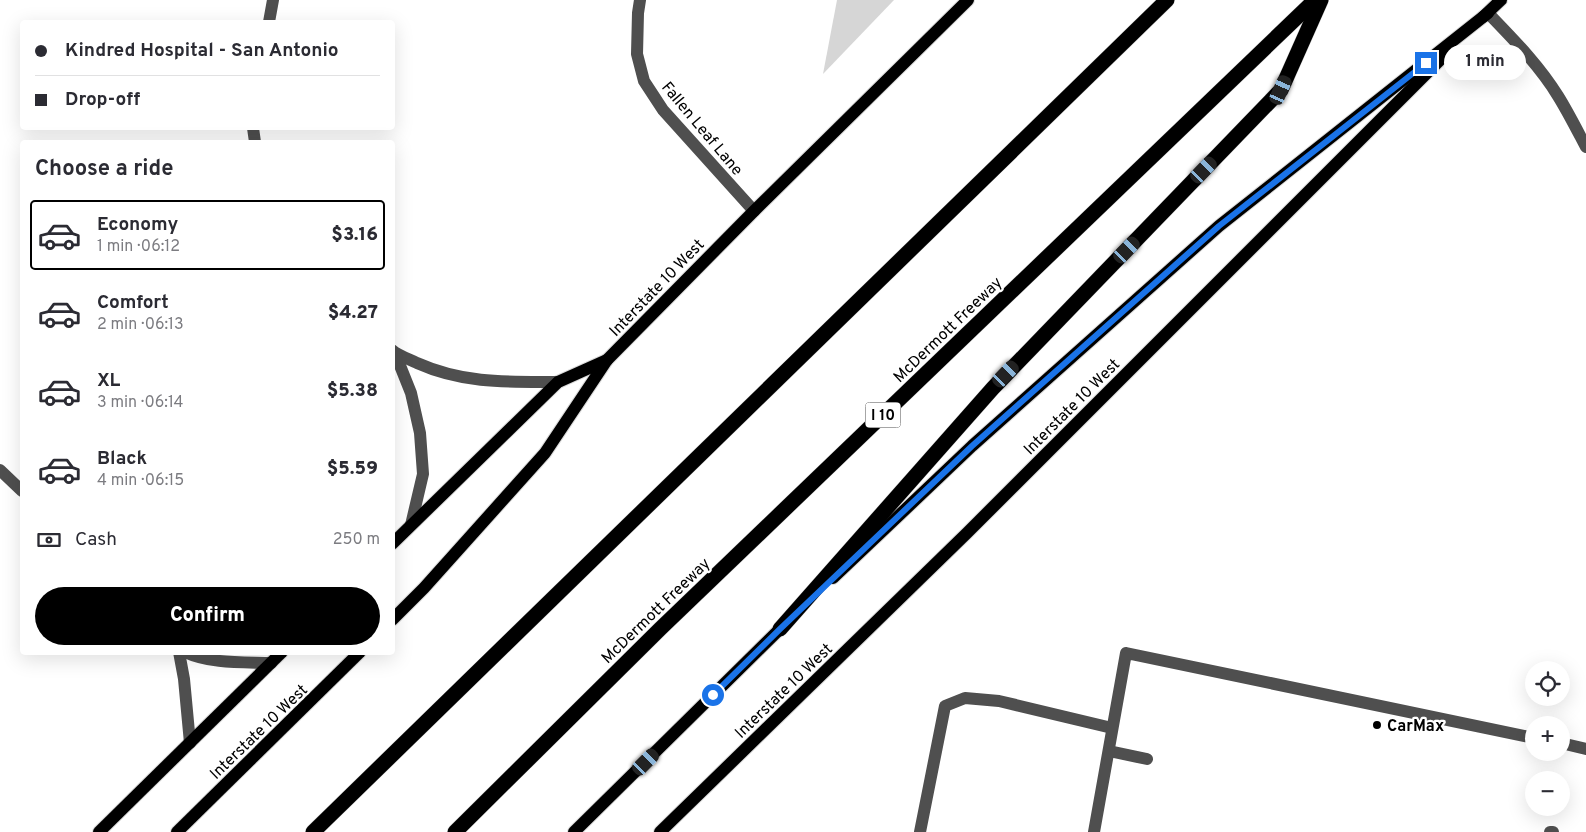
<!DOCTYPE html>
<html lang="en">
<head>
<meta charset="utf-8">
<style>
	body { margin:0; font-family:Overpass,sans-serif; background:#f7f7f7; color:#2b2b33; height:100vh; display:flex; flex-direction:column; font-size:19px; white-space:nowrap }
	* { box-sizing:border-box; margin:0 }
	p { font-size:16px; color:#7c7c81 }
	.icon { flex:none; width:28px; height:28px; fill:none; stroke:currentColor; stroke-width:2; stroke-linecap:round; stroke-linejoin:round }
	.map { position:relative; flex:1; overflow:hidden }
	.panel { position:absolute; left:20px; top:140px; width:375px; height:515px; display:flex; flex-direction:column; background:#fff; border-radius:5px; box-shadow:0 5px 20px #0002 }
	.panel>* { flex:none }
	.top-card { position:absolute; left:20px; top:20px; width:375px; height:110px; border-radius:5px; box-shadow:0 5px 20px #0002; display:grid; align-content:center; height:110px; padding:0 15px; background:#fff }
	.controls { position:absolute; left:1525px; top:661px; display:grid; gap:10px }
	.controls a { display:grid; place-items:center; width:45px; height:45px; border-radius:50%; background:#fff; box-shadow:0 5px 20px #0002; font-size:25px }
	.end { position:absolute; width:22px; height:22px; margin:-11px; border:6px solid #1a73e8; background:#fff; box-shadow:0 0 0 2px #fff }
	.from { border-radius:50% }
	.bubble { position:absolute; height:35px; border-radius:18px; background:#fff; box-shadow:0 5px 20px #0002; font-size:16px; font-weight:800; line-height:35px; text-align:center }
	.car { position:absolute; width:15px; height:30px; margin:-15px -8px; border-radius:6px; box-shadow:0 0 4px 1px #0007; background:linear-gradient(#222 24%,#8ab4d8 0 40%,#222 0 76%,#8ab4d8 0 86%,#222 0) }
	.top-card b { display:flex; align-items:center; gap:18px; height:48px; font-size:19px }
	.top-card b+b { border-top:1px solid #e1e1e2 }
	.top-card i { width:12px; height:12px; background:#2b2b33 }
	ul { padding:0; list-style:none }
	li { display:flex; align-items:center; gap:15px; height:70px; margin:0 10px 8px; padding:0 5px; border:2px solid transparent; border-radius:5px }
	li div { flex:1 }
	li b { display:block; font-size:19px }
	li em { font-style:normal; font-weight:800 }
	li.current { border-color:#000 }
	li>.icon { width:45px; height:45px; stroke-width:1.5 }
	h2 { padding:0 15px; font-size:22px; line-height:60px }
	.pay { display:flex; align-items:center; gap:12px; height:55px; padding:0 15px; font-size:19px }
	.pay p { margin-inline-start:auto }
	.action { display:flex; gap:10px; margin-top:auto; padding:10px 15px }
	.action a { flex:1; height:58px; border-radius:30px; background:#000; color:#fff; font-size:20px; font-weight:800; line-height:58px; text-align:center }
	.map>svg:first-child { display:block }
	.green { fill:#d6d6d6 }
	.lines { fill:none; stroke-linecap:round; stroke-linejoin:round }
	.major-casing { stroke:#dbdbdb; stroke-width:14 }
	.highway-casing { stroke:#dbdbdb; stroke-width:16 }
	.minor { stroke:#4f4f4f; stroke-width:12 }
	.major { stroke:#000; stroke-width:12 }
	.highway { stroke:#000; stroke-width:15 }
	.route { stroke:#1a73e8; stroke-width:6 }
	.poi-dot { fill:#000; stroke:#fff; stroke-width:2 }
	.labels { text-anchor:middle; stroke-width:4.5; stroke-linejoin:round; paint-order:stroke }
	.shield { fill:#fff; stroke:#4c4c4c; stroke-width:1 }
	.shield-label { font-size:15px; font-weight:bold; fill:#000 }
	.street-label { font-size:16px; fill:#000; stroke:#fff }
	.poi-label { font-size:16px; font-weight:bold; fill:#000; stroke:#fff; text-anchor:start }
</style>
</head>
<body>
<div class="map">
<svg width="1586" height="832" viewBox="0 0 1586 832">
	<rect width="100%" height="100%" fill="#fff"/>
	<!-- green -->
	<path class="green" d="M837 0H894L823 74Z"/>
	<g class="lines">
		<defs>
			<g id="major">
				<path d="M1483 17 1501 0"/>
				<path d="M392 544 558 382 607 360"/>
				<path d="M833 578 972 446 1219 226 1488 13"/>
				<path d="M392 620 424 588 545 453 607 360 754 211 968 0"/>
				<path d="M99 832 282 652"/>
				<path d="M177 832 360 652"/>
				<path d="M574 832 786 623"/>
				<path d="M660 832 967 533 1444 56"/>
			</g>
			<g id="highway">
				<path d="M780 629 993 388 1281 90 1321 0"/>
				<path d="M313 832 1167 0"/>
				<path d="M455 832 660 629 1315 0"/>
			</g>
		</defs>
		<!-- major casing -->
		<use href="#major" class="major-casing"/>
		<!-- highway casing -->
		<use href="#highway" class="highway-casing"/>
		<!-- minor -->
		<g class="minor">
			<path d="M640 0 638 13 637 54 644 81 663 110 754 211"/>
			<path d="M1488 13C1513 39 1539 65 1558 96 1568 112 1577 130 1586 147"/>
			<path d="M269 22 273 0"/>
			<path d="M253 128 255 142"/>
			<path d="M392 350C399 356 409 359 417 363 464 384 508 382 558 382"/>
			<path d="M395 353 411 393 420 433 423 474 411 525"/>
			<path d="M0 470 22 491"/>
			<path d="M179 652 184 679 190 743"/>
			<path d="M185 652C211 664 242 662 271 663"/>
			<path d="M1561 743 1586 749"/>
			<path d="M1109 751 1147 759"/>
			<path d="M920 832 945 706 965 698 999 701 1112 728"/>
			<path d="M1094 832 1126 653 1534 738"/>
			<path d="M1550 832H1553"/>
		</g>
		<!-- major -->
		<use href="#major" class="major"/>
		<!-- highway -->
		<use href="#highway" class="highway"/>
	</g>
	<g class="lines">
		<!-- route -->
		<path class="route" d="M713 695 780 629 972 446 1219 226 1426 63"/>
	</g>
	<!-- markers -->
	<circle class="poi-dot" cx="1377" cy="725" r="5"/>
	<g class="labels">
		<!-- shield labels -->
		<rect class="shield" x="865.5" y="402.5" width="35" height="25" rx="4"/>
		<g class="shield-label">
			<text x="883" y="420">I 10</text>
		</g>
		<!-- street labels -->
		<g class="street-label">
			<text transform="translate(703 128) rotate(50)" y="6">Fallen Leaf Lane</text>
			<text transform="translate(656 287) rotate(-46)" y="6">Interstate 10 West</text>
			<text transform="translate(947 329) rotate(-44)" y="6">McDermott Freeway</text>
			<text transform="translate(1071 406) rotate(-45)" y="6">Interstate 10 West</text>
			<text transform="translate(655 610) rotate(-44)" y="6">McDermott Freeway</text>
			<text transform="translate(783 690) rotate(-44)" y="6">Interstate 10 West</text>
			<text transform="translate(258 731) rotate(-44)" y="6">Interstate 10 West</text>
		</g>
		<!-- poi labels -->
		<g class="poi-label">
			<text x="1387" y="731">CarMax</text>
		</g>
	</g>
</svg>
<div class="controls">
<a><svg class="icon" aria-label="locate" viewBox="0 0 24 24"><circle cx="12" cy="12" r="6"/><path d="M12 2v4M12 18v4M2 12h4M18 12h4"/></svg></a>
<a>+</a>
<a>−</a>
</div>
<i class="end from" style="left:713px;top:695px"></i>
<i class="end" style="left:1426px;top:63px"></i>
<div class="bubble" style="left:1444px;top:45px;width:82px">1 min</div>
<i class="car" style="left:1281px;top:90px;rotate:24deg"></i>
<i class="car" style="left:1204px;top:170px;rotate:44deg"></i>
<i class="car" style="left:1127px;top:250px;rotate:44deg"></i>
<i class="car" style="left:1006px;top:374px;rotate:44deg"></i>
<i class="car" style="left:646px;top:762px;rotate:45deg"></i>
<div class="top-card">
<b><i class="from"></i>Kindred Hospital - San Antonio</b>
<b><i></i>Drop-off</b>
</div>
<section class="panel">
<h2>Choose a ride</h2>
<ul>
<li class="current"><svg class="icon" aria-label="car" viewBox="0 0 24 24"><path d="M5 17H2v-5l4-1 3-4h7l3 4 3 1v5h-3M9 17h6M6 11h13"/><circle cx="7" cy="17" r="2"/><circle cx="17" cy="17" r="2"/></svg><div><b>Economy</b><p>1 min · 06:12</p></div><em>$3.16</em></li>
<li><svg class="icon" aria-label="car" viewBox="0 0 24 24"><path d="M5 17H2v-5l4-1 3-4h7l3 4 3 1v5h-3M9 17h6M6 11h13"/><circle cx="7" cy="17" r="2"/><circle cx="17" cy="17" r="2"/></svg><div><b>Comfort</b><p>2 min · 06:13</p></div><em>$4.27</em></li>
<li><svg class="icon" aria-label="car" viewBox="0 0 24 24"><path d="M5 17H2v-5l4-1 3-4h7l3 4 3 1v5h-3M9 17h6M6 11h13"/><circle cx="7" cy="17" r="2"/><circle cx="17" cy="17" r="2"/></svg><div><b>XL</b><p>3 min · 06:14</p></div><em>$5.38</em></li>
<li><svg class="icon" aria-label="car" viewBox="0 0 24 24"><path d="M5 17H2v-5l4-1 3-4h7l3 4 3 1v5h-3M9 17h6M6 11h13"/><circle cx="7" cy="17" r="2"/><circle cx="17" cy="17" r="2"/></svg><div><b>Black</b><p>4 min · 06:15</p></div><em>$5.59</em></li>
</ul>
<div class="pay"><svg class="icon" aria-label="cash" viewBox="0 0 24 24"><path d="M3 7h18v10H3z"/><circle cx="12" cy="12" r="2"/></svg>Cash<p>250 m</p></div>
<div class="action"><a>Confirm</a></div>
</section>
</div>
</body>
</html>
